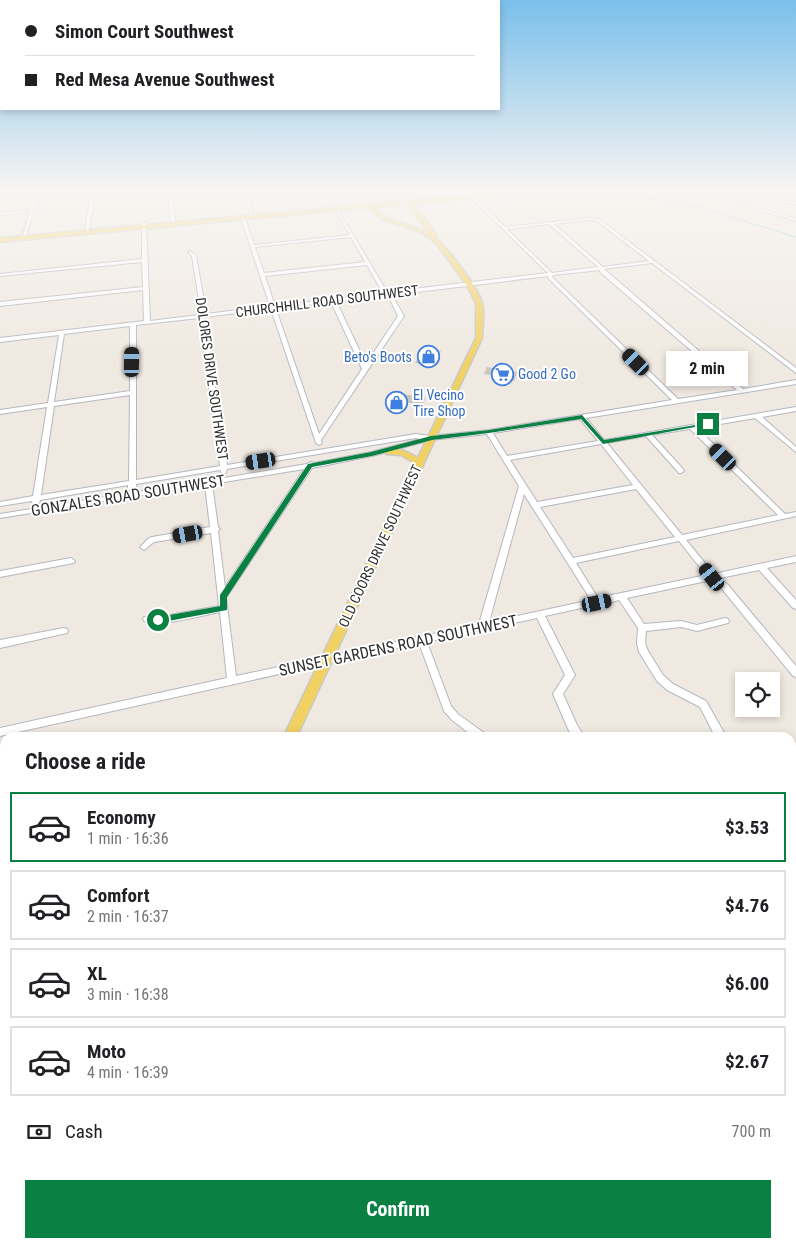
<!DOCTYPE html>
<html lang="en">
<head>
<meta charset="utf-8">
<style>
	body { margin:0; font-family:"Roboto Condensed",sans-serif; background:#f6f6f6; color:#202124; height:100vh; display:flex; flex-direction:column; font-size:19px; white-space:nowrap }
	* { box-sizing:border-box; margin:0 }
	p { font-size:16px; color:#757577 }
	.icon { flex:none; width:28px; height:28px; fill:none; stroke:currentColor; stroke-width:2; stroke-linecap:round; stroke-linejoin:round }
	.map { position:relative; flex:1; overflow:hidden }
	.sheet { position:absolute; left:0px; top:732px; width:796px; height:516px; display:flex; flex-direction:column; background:#fff; border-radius:15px 15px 0 0; box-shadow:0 2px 8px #0003 }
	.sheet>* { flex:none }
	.banner { position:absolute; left:0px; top:0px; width:500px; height:110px; box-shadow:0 2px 8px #0003; display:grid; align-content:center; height:110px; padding:0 25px; background:#fff }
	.fabs { position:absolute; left:735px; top:672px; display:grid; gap:10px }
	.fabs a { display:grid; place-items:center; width:45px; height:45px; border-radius:0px; background:#fff; box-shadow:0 2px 8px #0003; font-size:25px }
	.end { position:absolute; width:22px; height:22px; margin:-11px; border:6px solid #0b8043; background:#fff; box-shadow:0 0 0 2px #fff }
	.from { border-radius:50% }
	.bubble { position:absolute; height:35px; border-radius:0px; background:#fff; box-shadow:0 2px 8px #0003; font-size:16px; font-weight:700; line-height:35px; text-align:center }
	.car { position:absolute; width:15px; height:30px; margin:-15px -8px; border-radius:6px; box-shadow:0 0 4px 1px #0007; background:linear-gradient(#222 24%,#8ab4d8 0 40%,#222 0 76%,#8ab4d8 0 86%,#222 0) }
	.banner b { display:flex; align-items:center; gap:18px; height:48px; font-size:19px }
	.banner b+b { border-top:1px solid #e0e0e0 }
	.banner i { width:12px; height:12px; background:#202124 }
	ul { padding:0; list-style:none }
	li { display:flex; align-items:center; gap:15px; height:70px; margin:0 10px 8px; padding:0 15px; border:2px solid #e0e0e0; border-radius:0px }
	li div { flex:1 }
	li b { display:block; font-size:19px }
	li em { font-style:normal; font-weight:700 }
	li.active { border-color:#0b8043 }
	li>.icon { width:45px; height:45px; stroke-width:1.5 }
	h2 { padding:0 25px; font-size:22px; line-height:60px }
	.pay { display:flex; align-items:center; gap:12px; height:55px; padding:0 25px; font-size:19px }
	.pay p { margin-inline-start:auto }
	.button { display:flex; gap:10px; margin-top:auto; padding:10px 25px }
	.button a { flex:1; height:58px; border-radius:0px; background:#0b8043; color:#fff; font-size:20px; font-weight:700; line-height:58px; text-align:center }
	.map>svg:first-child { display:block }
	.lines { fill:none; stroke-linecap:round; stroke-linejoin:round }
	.stream { stroke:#75cff0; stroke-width:1 }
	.building { fill:#cbc7bf }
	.minor-casing { stroke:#b4b7c1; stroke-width:2 }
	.major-casing { stroke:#c9c9c9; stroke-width:3 }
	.minor { fill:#fff; fill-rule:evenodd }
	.major { fill:#f2d163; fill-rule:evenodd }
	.route { fill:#0b8043 }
	.labels { text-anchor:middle; stroke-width:4; stroke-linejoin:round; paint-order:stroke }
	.far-street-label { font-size:14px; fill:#2e2e2e; stroke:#fff }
	.far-shop-label { font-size:14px; fill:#366cbe; stroke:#fff; text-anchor:start }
	.street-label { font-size:16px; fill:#2e2e2e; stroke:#fff }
</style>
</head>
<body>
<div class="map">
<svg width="796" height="1248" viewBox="0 0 796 1248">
	<rect width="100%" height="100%" fill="#efe9e1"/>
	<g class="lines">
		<!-- stream -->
		<path class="stream" d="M613 191 698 207 796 237"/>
	</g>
	<!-- building -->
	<g class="building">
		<path d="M424 348 441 351 433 366 415 363Z"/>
		<path d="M487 367 504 370 518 372 514 381 503 379 504 377 484 374Z"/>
		<path d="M398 393 426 398 422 405 404 402 398 411 388 410Z"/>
	</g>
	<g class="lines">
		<defs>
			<g id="minor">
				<path d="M36 191H40L26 235 23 236 29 212 0 215V213L30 210Z"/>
				<path d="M92 191H96L89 229 87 230 85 229Z"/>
				<path d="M167 191H171L175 221 173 222 171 221Z"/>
				<path d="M243 191H247L253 214 250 213Z"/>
				<path d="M355 191H359L367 204H365Z"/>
				<path d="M674 191 719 196 796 219V221L719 198Z"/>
				<path d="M741 191H746L754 196 751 197Z"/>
				<path d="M796 191V193L777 194 783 200 796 202V204L781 202 772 193Z"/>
				<path d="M470 195H472L505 227 590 218 599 219 796 368V373L652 263 604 269 743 389 796 380V384L586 418 604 440 796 407V411L762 417 796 447V452L755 418 697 428 785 514 796 512V516L686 540 714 574 796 556V562L767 568 796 600V609L793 608 759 570 720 578 728 585 796 666V677L793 676 722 589 711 580 627 598 644 624 681 621 697 625 725 618 728 619 729 621 728 623 697 631 681 627 646 631 645 643 648 651 663 675 673 684 706 701 727 738H716L700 707 667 690 657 681 639 652 637 643 638 628 619 600 597 606 595 605 545 616 575 675 563 694 577 725 585 738H574L569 731 553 694 565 675 537 618 427 642 451 706 458 714 487 735 488 738H475L452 720 444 711 419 643 0 736V728L227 678 220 612C199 616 163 627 144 621L143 619 144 617H158L219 606 211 533 154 542 144 550 140 547 149 538 152 537 210 527 205 485 0 518V514L205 481 204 478 208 476H210L212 480 307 464 311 462 314 463 371 452 421 439 416 438 227 469 226 473H222L220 470 136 484V489L132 491 128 489V485L40 500 39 504H33L32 501 0 506V502L33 496 47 407 0 414V410L48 403 59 335 0 342V338L144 321 143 290 0 306V302L143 287 142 262 0 276V274L142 259V223L144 222 146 223 150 321 199 315 201 313 192 256 188 252 190 251 196 255 206 314 270 306 241 218 243 217 245 218 254 245 350 235 335 209 337 208 387 292 548 273 470 197ZM590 220 597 221 649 261 603 267 554 224ZM549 224 598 267 552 273 507 229ZM351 237 365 262 264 273 255 247ZM367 265 383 293 275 306 265 276ZM600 270V272L737 390 678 399 552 277 553 275ZM548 276V278L672 400 489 430 430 436 416 434 227 465 204 317 271 309 316 443 319 445 322 443 321 440 404 316 392 295ZM385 295 389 297 398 316 366 364 336 301ZM331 302 362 369 319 434 276 309ZM199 318 220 466 136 480V325ZM130 326V391L54 402 64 334ZM130 395 129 481 41 495 54 406ZM580 419 598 441 507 456 493 433ZM690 429 778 515 682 535 607 443 646 436 679 473H681L684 471 683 469 652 435ZM487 434 519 486 479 624 236 676 226 598 312 468 372 456 431 440ZM601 444 633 485 537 502 510 460ZM304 469 225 587 218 531 220 529 218 527 212 484ZM636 489 675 537 573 558 540 507ZM524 494 591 600 489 622ZM679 541 706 575 598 598 576 563Z"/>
				<path d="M71 558 75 561 74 563 0 577V571Z"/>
				<path d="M64 628 67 629 68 631 67 633 0 648V640Z"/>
				<path d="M796 809V825L791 828V812Z"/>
				<path d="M796 904V916L791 918V906Z"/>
				<path d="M791 1146 796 1147V1161L791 1160Z"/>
				<path d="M503 1244H532L534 1248H505Z"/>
			</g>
			<g id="major">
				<path d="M517 191H534L415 205 416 208 437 235 434 237C447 246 478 288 482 303 485 313 482 327 482 338L296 738H283L415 463 401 455 387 454 383 451C392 444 408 452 418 458L476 338V303L466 284 437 244 423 233 382 219 368 208 0 242V238L365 205 364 203 366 202 371 204ZM411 204 410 208 430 233 386 217 374 207Z"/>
				<path d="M40 1244H61L60 1248H39Z"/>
			</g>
		</defs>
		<!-- minor casing -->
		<use href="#minor" class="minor-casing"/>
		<!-- major casing -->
		<use href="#major" class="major-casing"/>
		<!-- minor -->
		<use href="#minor" class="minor"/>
		<!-- major -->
		<use href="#major" class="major"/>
	</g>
	<!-- sky -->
	<linearGradient id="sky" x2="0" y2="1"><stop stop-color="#7abfeb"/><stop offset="0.52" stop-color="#f8f5f2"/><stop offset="1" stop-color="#f8f5f2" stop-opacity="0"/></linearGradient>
	<rect width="796" height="366" fill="url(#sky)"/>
	<!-- route -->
	<path class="route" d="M582 415 604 440 708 423 711 424 603 444 581 419 489 433 432 440 372 456 312 467 227 597V610L158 623 154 620 158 617 220 606V595L308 464 371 452 431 436 489 430Z"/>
	<!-- icons -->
	<defs>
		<symbol id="shop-ring" viewBox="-11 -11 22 22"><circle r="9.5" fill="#fff" stroke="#3f7fe0" stroke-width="1.5"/><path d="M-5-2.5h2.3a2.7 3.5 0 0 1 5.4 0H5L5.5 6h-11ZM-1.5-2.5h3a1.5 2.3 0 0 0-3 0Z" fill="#3f7fe0"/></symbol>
		<symbol id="supermarket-ring" viewBox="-11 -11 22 22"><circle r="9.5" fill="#fff" stroke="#3f7fe0" stroke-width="1.5"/><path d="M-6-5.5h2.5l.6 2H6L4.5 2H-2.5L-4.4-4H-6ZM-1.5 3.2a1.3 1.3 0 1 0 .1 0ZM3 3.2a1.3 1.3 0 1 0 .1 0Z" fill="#3f7fe0"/></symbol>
	</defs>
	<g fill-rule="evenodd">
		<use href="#shop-ring" x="416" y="344" width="25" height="25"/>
		<use href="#supermarket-ring" x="490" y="362" width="25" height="25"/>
		<use href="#shop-ring" x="384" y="390" width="25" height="25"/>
	</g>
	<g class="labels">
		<!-- far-street labels -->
		<g class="far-street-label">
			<text transform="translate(327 301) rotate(-7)" y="5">CHURCHHILL ROAD SOUTHWEST</text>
			<text transform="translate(212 379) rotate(82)" y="5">DOLORES DRIVE SOUTHWEST</text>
			<text transform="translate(380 546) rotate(-65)" y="5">OLD COORS DRIVE SOUTHWEST</text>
		</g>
		<!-- far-shop labels -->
		<g class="far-shop-label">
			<text x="412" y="362" text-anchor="end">Beto's Boots</text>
			<text x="518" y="379">Good 2 Go</text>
			<text x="413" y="400">El Vecino<tspan x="413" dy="16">Tire Shop</tspan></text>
		</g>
		<!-- street labels -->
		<g class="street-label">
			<text transform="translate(128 495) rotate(-9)" y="6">GONZALES ROAD SOUTHWEST</text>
			<text transform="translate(398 645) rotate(-12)" y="6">SUNSET GARDENS ROAD SOUTHWEST</text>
		</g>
	</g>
</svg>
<div class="fabs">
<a><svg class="icon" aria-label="locate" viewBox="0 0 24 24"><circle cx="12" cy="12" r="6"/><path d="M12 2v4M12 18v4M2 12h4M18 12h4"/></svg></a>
</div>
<i class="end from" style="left:158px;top:620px"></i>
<i class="end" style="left:708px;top:424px"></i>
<div class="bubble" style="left:666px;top:351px;width:82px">2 min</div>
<i class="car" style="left:132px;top:362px;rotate:1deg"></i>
<i class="car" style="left:636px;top:362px;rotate:315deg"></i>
<i class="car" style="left:723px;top:457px;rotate:315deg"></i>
<i class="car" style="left:261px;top:461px;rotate:261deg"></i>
<i class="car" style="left:188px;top:534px;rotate:260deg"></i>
<i class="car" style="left:712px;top:577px;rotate:322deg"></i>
<i class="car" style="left:597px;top:603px;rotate:78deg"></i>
<div class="banner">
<b><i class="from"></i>Simon Court Southwest</b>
<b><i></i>Red Mesa Avenue Southwest</b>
</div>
<section class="sheet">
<h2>Choose a ride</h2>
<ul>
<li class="active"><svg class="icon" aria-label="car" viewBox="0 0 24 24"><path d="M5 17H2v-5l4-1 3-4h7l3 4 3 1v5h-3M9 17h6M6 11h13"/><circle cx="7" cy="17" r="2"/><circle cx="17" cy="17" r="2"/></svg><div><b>Economy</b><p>1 min · 16:36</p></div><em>$3.53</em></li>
<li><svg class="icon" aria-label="car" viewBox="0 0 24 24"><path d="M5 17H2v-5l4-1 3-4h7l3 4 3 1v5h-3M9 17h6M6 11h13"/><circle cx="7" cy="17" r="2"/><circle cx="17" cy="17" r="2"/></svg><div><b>Comfort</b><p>2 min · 16:37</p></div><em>$4.76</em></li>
<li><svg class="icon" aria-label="car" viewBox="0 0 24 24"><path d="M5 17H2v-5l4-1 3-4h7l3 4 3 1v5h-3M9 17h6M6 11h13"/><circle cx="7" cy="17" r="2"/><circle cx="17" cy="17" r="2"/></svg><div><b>XL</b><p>3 min · 16:38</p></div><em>$6.00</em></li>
<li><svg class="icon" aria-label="car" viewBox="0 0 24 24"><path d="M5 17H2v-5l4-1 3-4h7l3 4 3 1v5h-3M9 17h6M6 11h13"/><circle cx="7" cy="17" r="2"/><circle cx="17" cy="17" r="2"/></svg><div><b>Moto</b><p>4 min · 16:39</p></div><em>$2.67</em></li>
</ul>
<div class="pay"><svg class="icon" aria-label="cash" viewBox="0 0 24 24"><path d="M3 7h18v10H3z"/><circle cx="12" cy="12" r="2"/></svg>Cash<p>700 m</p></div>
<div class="button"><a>Confirm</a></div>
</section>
</div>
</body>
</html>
